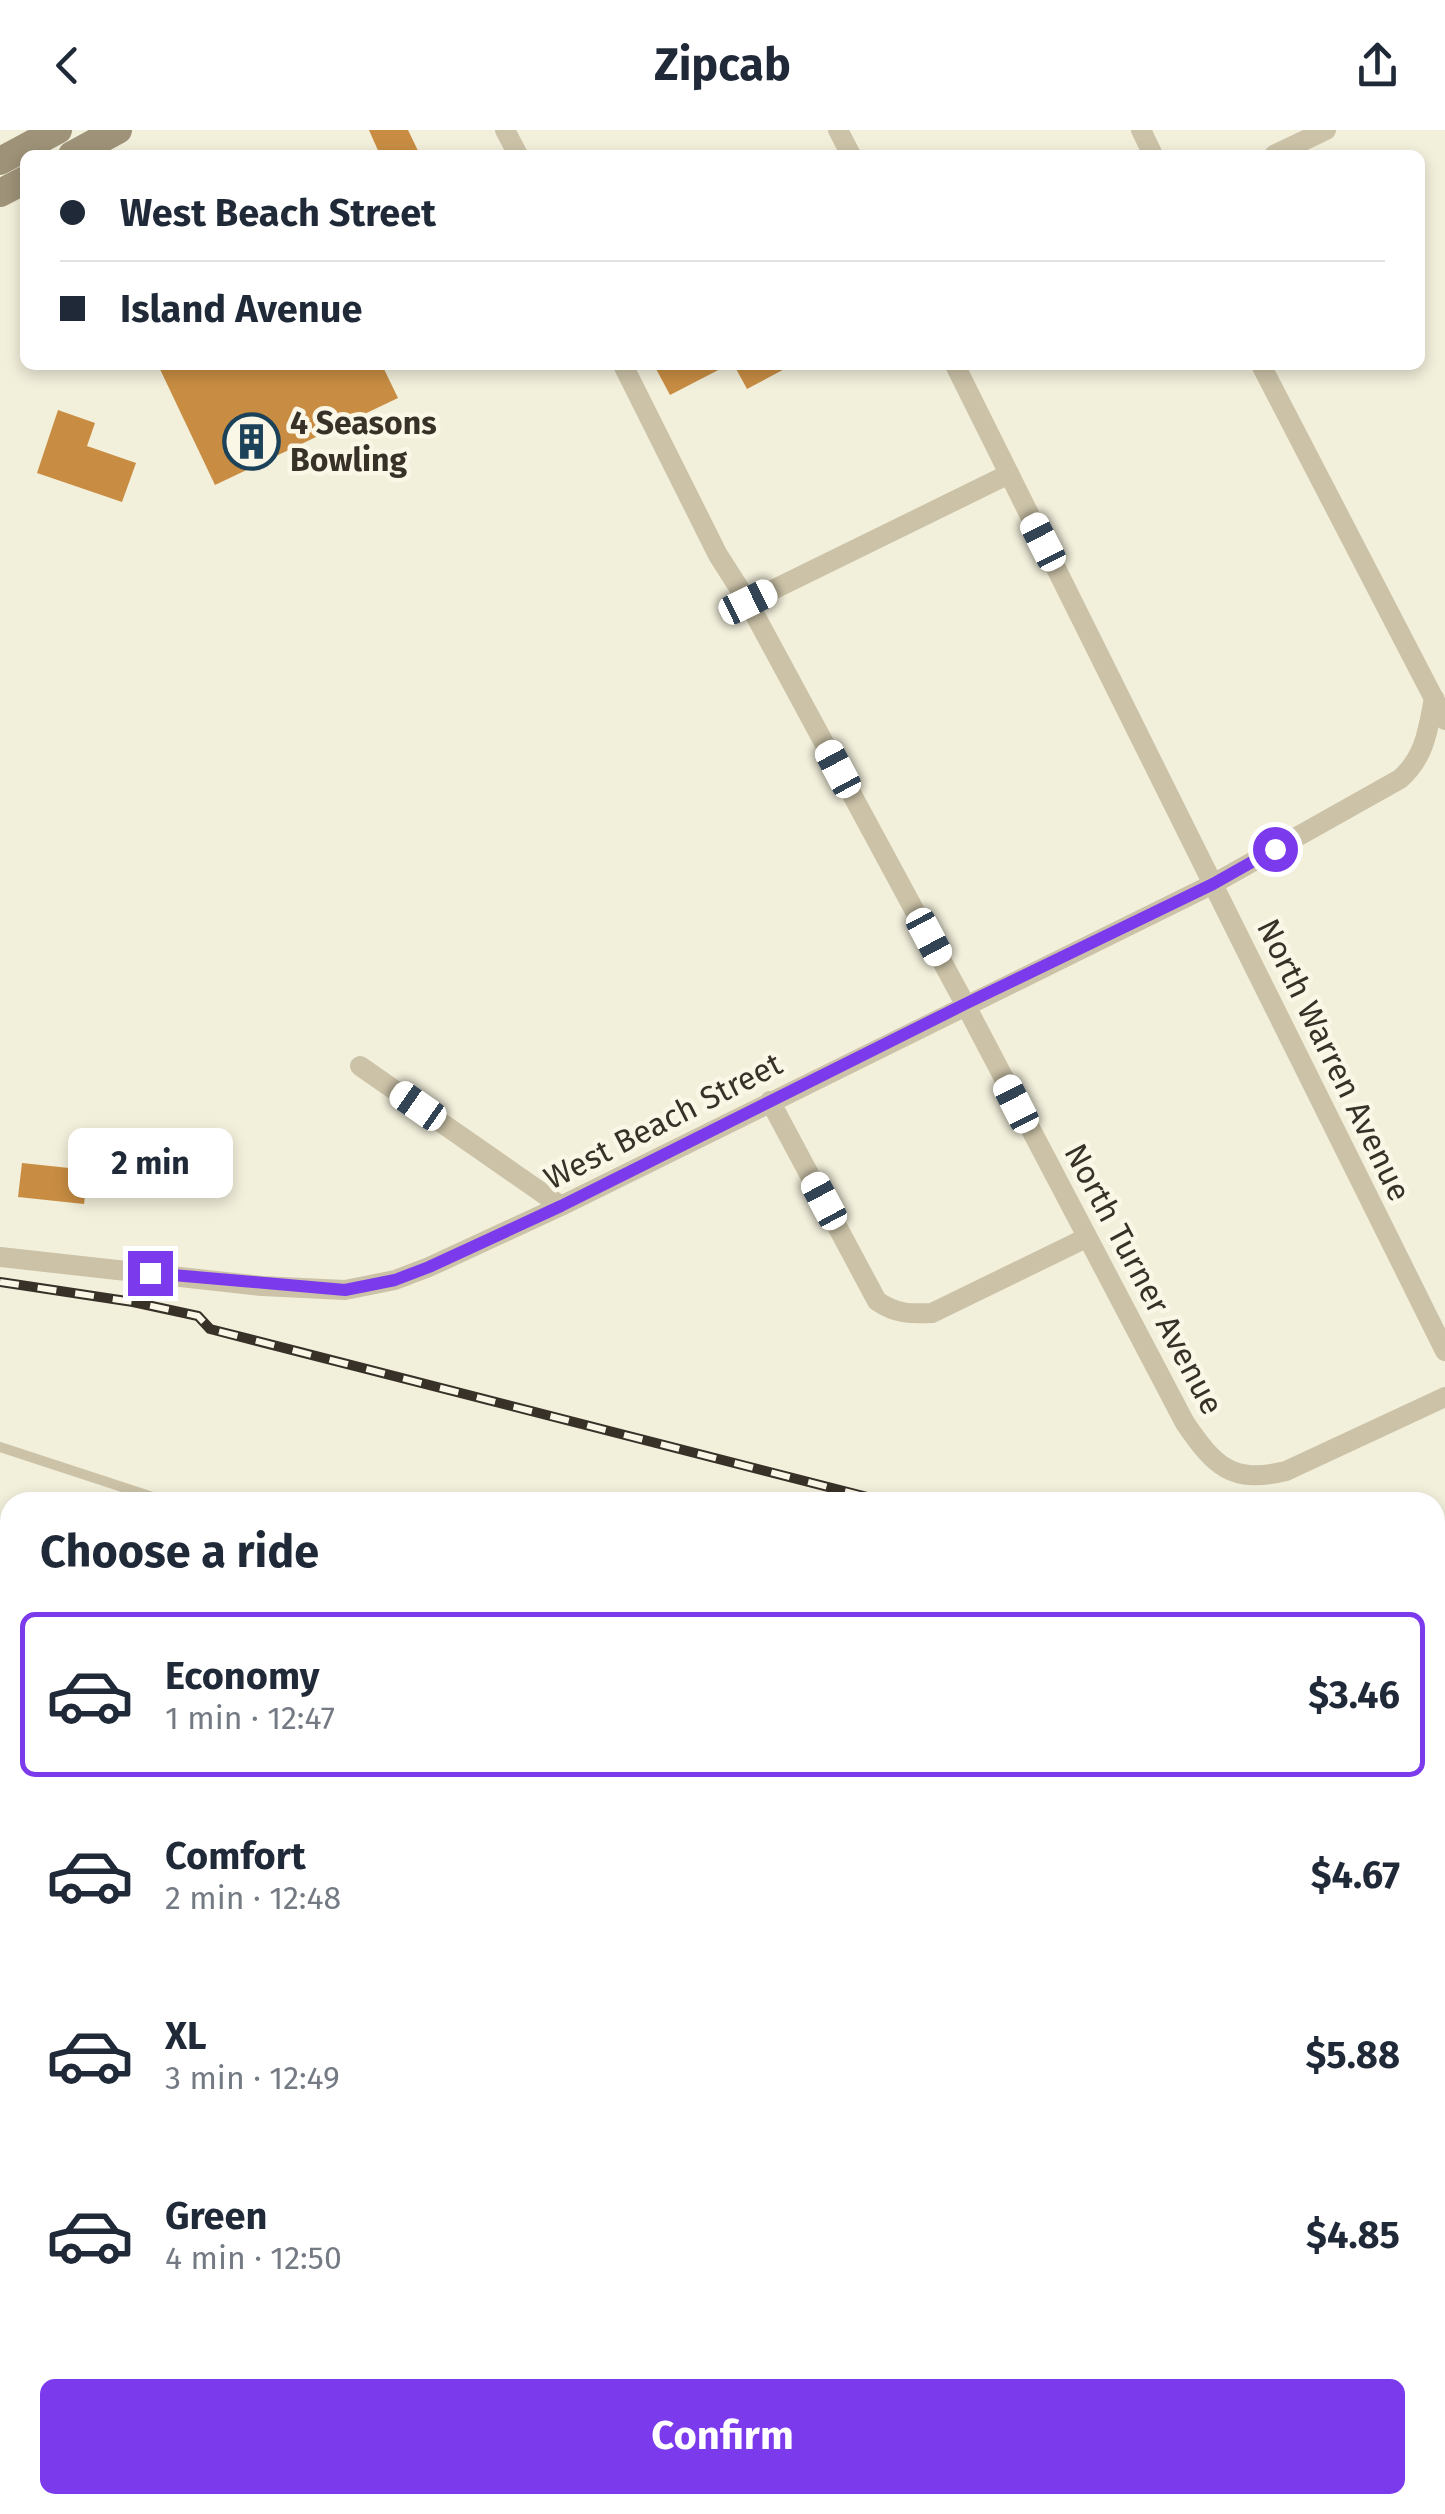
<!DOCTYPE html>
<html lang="en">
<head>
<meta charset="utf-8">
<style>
	body { margin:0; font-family:"Fira Sans",sans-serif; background:#f2f2f3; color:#1f2937; height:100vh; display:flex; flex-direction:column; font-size:38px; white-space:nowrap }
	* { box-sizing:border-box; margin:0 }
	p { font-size:32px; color:#747a83 }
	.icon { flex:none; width:55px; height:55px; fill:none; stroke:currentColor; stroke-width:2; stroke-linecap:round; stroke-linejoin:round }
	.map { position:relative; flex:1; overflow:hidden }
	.side { position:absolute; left:0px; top:1362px; width:1445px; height:1022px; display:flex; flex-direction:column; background:#fff; border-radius:30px 30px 0 0; box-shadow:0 5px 15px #0003 }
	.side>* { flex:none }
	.hud { position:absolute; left:20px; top:20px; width:1405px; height:220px; border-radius:15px; box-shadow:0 5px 15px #0003; display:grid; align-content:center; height:220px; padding:0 40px; background:#fff }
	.end { position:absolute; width:45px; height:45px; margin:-22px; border:12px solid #7c3aed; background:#fff; box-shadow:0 0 0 5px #fff }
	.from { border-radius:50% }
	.bubble { position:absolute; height:70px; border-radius:15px; background:#fff; box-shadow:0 5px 15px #0003; font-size:32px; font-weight:700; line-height:70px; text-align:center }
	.car { position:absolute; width:30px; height:60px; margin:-30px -15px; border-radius:12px; box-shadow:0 0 8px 2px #0007; background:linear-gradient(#fff 24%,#345 0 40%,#fff 0 76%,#345 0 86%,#fff 0) }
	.hud b { display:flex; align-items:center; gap:35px; height:95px; font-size:38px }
	.hud b+b { border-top:2px solid #e0e1e3 }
	.hud i { width:25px; height:25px; background:#1f2937 }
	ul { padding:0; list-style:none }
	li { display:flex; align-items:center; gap:30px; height:165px; margin:0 20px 15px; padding:0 20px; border:5px solid transparent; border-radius:15px }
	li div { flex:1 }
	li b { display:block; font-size:38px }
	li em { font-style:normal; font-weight:700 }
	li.current { border-color:#7c3aed }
	li>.icon { width:90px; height:90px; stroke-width:1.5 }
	h2 { padding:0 40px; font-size:45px; line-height:120px }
	.button { display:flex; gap:20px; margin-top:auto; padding:20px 40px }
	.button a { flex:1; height:115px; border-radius:15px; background:#7c3aed; color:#fff; font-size:40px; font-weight:700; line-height:115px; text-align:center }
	header { display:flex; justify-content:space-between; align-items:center; height:130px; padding:0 40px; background:#fff; font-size:45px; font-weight:700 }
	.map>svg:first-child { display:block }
	.green { fill:#a8c29b }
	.building { fill:#c88d43 }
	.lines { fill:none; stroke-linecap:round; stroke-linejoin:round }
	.service { stroke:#cbc2a7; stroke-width:10 }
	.minor { stroke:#cbc2a7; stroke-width:20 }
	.secondary { stroke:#9e9278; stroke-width:28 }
	.rail-casing { stroke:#373127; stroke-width:10 }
	.rail { stroke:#faf7e7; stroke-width:6; stroke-dasharray:19; stroke-linecap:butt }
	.route { stroke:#7c3aed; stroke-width:12 }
	.labels { text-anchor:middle; stroke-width:9; stroke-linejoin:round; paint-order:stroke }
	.poi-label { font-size:32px; font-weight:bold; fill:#373127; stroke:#faf7e7; text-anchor:start }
	.street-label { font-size:32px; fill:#373127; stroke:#faf7e7 }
</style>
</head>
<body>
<header><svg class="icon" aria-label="back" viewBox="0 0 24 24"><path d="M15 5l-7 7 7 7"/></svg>Zipcab<svg class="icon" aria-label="share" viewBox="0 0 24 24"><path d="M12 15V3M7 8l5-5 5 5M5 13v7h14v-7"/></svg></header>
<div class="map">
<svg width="1445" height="2384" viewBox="0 0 1445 2384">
	<rect width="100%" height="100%" fill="#f2efdb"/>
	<!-- green -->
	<g class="green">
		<path d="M10 1928V2274L0 2271V1940Z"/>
		<path d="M554 2375H1002L1030 2384H539Z"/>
	</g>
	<!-- building -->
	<g class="building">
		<path d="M369 0H408L420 25H380Z"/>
		<path d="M158 235H382L398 268 215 355Z"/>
		<path d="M654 235H728L670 265Z"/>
		<path d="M734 235H792L747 259Z"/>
		<path d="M58 280 95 293 87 316 136 333 122 372 37 343Z"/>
		<path d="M22 1033 88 1040 84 1074 18 1067Z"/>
	</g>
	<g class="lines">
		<!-- service -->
		<g class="service">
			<path d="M0 1317 168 1372"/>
			<path d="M1435 1739 1445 1741"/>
		</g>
		<!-- minor -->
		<g class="minor">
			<path d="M505 0 518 25"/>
			<path d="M838 0 851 25"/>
			<path d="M1141 0 1153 25"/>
			<path d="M1274 25 1326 0"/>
			<path d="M623 235 718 425 748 472 965 874 1185 1293C1215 1337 1232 1354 1286 1341L1445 1267"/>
			<path d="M955 235 1445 1221"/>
			<path d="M1261 235 1445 590"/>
			<path d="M748 472 1009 344"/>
			<path d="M360 936 561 1076"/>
			<path d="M770 971 877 1171C896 1184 910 1184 932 1183L1086 1108"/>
			<path d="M0 1127 262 1156 345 1160 395 1150 429 1137 561 1076 1213 754 1400 649C1425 627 1428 600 1434 568"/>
		</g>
		<!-- secondary -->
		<g class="secondary">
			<path d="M72 25 118 0"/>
			<path d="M0 31 58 0"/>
			<path d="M0 63 25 50"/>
		</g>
		<defs>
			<g id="rail">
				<path d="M0 1152 133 1172 198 1186 210 1199 887 1372"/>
				<path d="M1435 1515 1445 1518"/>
			</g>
		</defs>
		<!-- rail casing -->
		<use href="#rail" class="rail-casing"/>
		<!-- rail -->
		<use href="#rail" class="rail"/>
	</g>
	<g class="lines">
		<!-- route -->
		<path class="route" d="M150 1143 345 1160 395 1150 429 1137 561 1076 965 874 1213 754 1275 719"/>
	</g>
	<!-- icons -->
	<defs>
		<symbol id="building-ring" viewBox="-11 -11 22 22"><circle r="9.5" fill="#faf7e7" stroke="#1c4259" stroke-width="1.5"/><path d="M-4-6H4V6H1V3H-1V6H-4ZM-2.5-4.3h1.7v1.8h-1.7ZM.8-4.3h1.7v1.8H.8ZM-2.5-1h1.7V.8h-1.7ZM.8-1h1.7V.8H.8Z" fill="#1c4259"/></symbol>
	</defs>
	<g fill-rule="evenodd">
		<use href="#building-ring" x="220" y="280" width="63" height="63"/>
	</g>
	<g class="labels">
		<!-- poi labels -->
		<g class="poi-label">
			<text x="290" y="304">4 Seasons<tspan x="290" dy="37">Bowling</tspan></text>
		</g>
		<!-- street labels -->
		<g class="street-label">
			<text transform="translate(1334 930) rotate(64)" y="11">North Warren Avenue</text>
			<text transform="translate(663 991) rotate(-27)" y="11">West Beach Street</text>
			<text transform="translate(1144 1149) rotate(62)" y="11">North Turner Avenue</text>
		</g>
	</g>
</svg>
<i class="end from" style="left:1275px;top:719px"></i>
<i class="end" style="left:150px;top:1143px"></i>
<div class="bubble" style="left:68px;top:998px;width:165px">2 min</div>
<i class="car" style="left:1043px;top:412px;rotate:333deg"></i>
<i class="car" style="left:748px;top:472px;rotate:64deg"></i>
<i class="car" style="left:838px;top:639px;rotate:332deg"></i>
<i class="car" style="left:929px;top:807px;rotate:152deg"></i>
<i class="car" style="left:1016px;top:974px;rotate:333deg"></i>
<i class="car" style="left:418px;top:976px;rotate:305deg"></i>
<i class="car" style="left:824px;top:1071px;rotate:332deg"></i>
<div class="hud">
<b><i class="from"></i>West Beach Street</b>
<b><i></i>Island Avenue</b>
</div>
<section class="side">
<h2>Choose a ride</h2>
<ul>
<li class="current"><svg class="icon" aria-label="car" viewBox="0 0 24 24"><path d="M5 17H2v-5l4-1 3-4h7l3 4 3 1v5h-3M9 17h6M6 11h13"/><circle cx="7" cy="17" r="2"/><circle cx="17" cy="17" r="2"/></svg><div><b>Economy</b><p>1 min · 12:47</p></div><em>$3.46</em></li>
<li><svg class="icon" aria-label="car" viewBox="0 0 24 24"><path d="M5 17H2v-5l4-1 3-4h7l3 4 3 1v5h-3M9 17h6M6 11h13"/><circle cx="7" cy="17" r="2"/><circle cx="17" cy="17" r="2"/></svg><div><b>Comfort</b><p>2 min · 12:48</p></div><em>$4.67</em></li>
<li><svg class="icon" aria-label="car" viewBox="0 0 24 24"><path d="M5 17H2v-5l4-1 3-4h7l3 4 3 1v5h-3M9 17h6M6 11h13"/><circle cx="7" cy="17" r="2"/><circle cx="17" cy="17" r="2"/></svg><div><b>XL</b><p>3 min · 12:49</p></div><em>$5.88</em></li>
<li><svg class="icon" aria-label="car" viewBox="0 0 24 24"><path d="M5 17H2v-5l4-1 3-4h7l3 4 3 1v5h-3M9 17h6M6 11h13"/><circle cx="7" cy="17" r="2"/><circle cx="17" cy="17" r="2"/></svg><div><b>Green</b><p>4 min · 12:50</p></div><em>$4.85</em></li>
</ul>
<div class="button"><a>Confirm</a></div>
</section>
</div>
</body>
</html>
